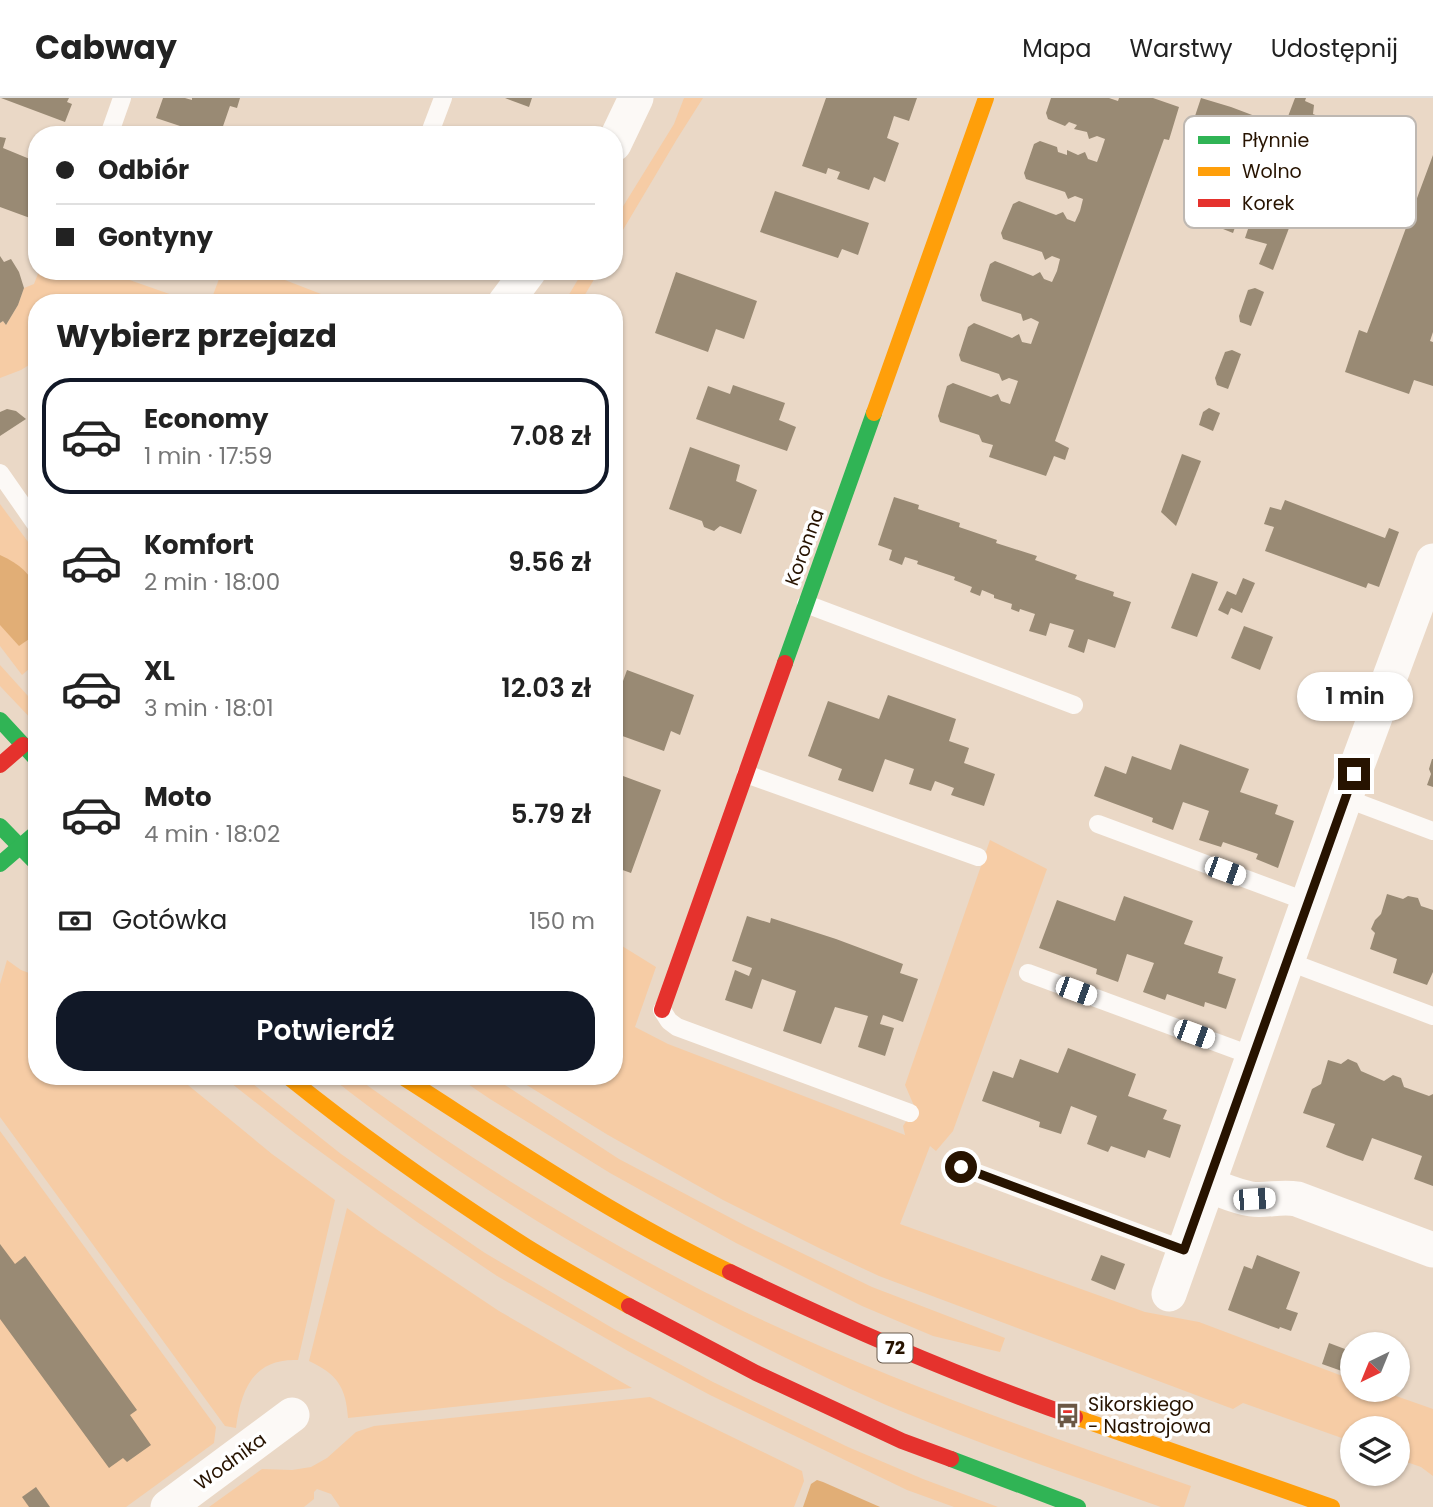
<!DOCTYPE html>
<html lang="pl">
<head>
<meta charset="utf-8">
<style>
	body { margin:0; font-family:Poppins,sans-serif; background:#f6f6f6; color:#222; height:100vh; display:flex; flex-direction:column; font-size:26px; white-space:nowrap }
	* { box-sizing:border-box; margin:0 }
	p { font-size:23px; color:#767676 }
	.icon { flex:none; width:38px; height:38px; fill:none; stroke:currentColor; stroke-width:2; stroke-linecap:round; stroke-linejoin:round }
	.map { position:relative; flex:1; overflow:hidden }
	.drawer { position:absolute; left:28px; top:196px; width:595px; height:791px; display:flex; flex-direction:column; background:#fff; border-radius:28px; box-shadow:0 2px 5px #0004 }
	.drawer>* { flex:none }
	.top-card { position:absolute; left:28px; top:28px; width:595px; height:154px; border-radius:28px; box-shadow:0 2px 5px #0004; display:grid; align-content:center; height:154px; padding:0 28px; background:#fff }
	.needle { width:46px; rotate:223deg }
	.fabs { position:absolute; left:1340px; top:1234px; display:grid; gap:14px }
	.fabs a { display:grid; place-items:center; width:70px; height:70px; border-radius:50%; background:#fff; box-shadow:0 2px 5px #0004; font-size:35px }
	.end { position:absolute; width:32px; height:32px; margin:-16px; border:9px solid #271300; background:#fff; box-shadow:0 0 0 4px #fff }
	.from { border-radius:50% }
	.bubble { position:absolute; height:49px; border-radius:24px; background:#fff; box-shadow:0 2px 5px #0004; font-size:23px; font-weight:600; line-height:49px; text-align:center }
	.car { position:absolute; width:21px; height:42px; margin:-21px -10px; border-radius:9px; box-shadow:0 0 5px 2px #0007; background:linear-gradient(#fff 24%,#345 0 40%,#fff 0 76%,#345 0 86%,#fff 0) }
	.top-card b { display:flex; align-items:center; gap:24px; height:66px; font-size:26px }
	.top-card b+b { border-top:2px solid #e0e0e0 }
	.top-card i { width:18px; height:18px; background:#222 }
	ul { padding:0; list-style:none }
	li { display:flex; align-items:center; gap:21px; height:116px; margin:0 14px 10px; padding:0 14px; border:4px solid transparent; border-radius:28px }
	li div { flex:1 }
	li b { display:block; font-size:26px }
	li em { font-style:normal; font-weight:600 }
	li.on { border-color:#111827 }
	li>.icon { width:63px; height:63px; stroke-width:1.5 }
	h2 { padding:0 28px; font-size:32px; line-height:84px }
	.pay { display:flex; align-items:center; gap:18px; height:77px; padding:0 28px; font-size:26px }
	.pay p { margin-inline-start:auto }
	.cta { display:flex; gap:14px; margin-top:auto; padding:14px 28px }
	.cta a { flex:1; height:80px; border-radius:28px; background:#111827; color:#fff; font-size:28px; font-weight:600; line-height:80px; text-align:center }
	header { display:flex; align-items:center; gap:42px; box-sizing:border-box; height:98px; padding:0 35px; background:#fff; border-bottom:2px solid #e0e0e0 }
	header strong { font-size:33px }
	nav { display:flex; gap:38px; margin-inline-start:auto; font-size:24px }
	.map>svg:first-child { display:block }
	.green { fill:#f6cca5 }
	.forest { fill:#e1ae76 }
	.building { fill:#998a74 }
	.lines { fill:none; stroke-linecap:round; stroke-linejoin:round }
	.lane { stroke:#fcf9f6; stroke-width:18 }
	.street { stroke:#fcf9f6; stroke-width:35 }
	.fast { stroke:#30b455; stroke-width:16 }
	.slow { stroke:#ff9f0a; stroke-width:16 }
	.jam { stroke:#e5322d; stroke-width:16 }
	.route { stroke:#271300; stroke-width:9 }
	.labels { text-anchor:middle; stroke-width:7; stroke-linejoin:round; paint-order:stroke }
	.shield { fill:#fff; stroke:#685a4c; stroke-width:2 }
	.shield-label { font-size:18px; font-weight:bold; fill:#271300 }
	.street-label { font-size:19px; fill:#271300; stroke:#fff }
	.poi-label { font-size:19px; fill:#271300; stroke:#fff; text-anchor:start }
	.key { fill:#fff; stroke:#beb8b2; stroke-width:2 }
	.key-label { font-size:19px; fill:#271300 }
</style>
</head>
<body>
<header>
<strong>Cabway</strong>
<nav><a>Mapa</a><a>Warstwy</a><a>Udostępnij</a></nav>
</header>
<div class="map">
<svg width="1433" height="1409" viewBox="0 0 1433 1409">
	<rect width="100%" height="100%" fill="#ead8c6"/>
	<!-- green -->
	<g class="green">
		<path d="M684 0H703L677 41 614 147V123L674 26Z"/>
		<path d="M39 173H104L195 205H37V262L21 272 0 280V225L3 223 6 227 18 207 24 190 34 186Z"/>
		<path d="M222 173H262L344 205H210Z"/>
		<path d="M583 173H599L580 205H564Z"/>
		<path d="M0 406 37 456V564L22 577 0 548Z"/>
		<path d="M0 567 37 608V627L0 588Z"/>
		<path d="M990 742 1047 771 953 1033 936 1053 930 1048 900 1126 1145 1214 1199 1224 1353 1282V1292H1379L1433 1311V1378L1421 1369 1398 1361V1330H1353V1344L1243 1305 1233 1311 879 1178 821 1151 723 1102 608 1037 512 978H614V843L656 869 635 929 668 946 905 1037 903 1028 915 1010 905 987Z"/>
		<path d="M7 862 21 872 37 878V978H177L272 1056 335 1102 298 1262C253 1260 241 1292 236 1330L225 1328 0 1019V886Z"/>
		<path d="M222 978H243L341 1056 388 1089 485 1155 614 1231 713 1284 848 1349 923 1381 998 1409H954L907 1392 710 1297 628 1253 497 1178 417 1124 296 1036Z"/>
		<path d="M329 978H354C476 1066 607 1147 743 1213 888 1282 1040 1335 1191 1388L1184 1409H1161C1074 1378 987 1349 903 1314 847 1291 794 1264 740 1237 596 1163 457 1079 329 978Z"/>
		<path d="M456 978H491L619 1061 746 1128 872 1189 1005 1240 1000 1254 933 1238 862 1208 736 1145 610 1075 490 1001Z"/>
		<path d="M0 1033 216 1329 214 1345 126 1409H0Z"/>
		<path d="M347 1110 379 1133 499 1213 632 1290 348 1320C346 1289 337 1276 309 1263Z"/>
		<path d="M650 1299 802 1373 804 1383 794 1409H340L331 1396 317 1391 314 1394V1401L304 1409H209L262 1371 292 1372 311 1369 327 1360 356 1334 374 1328Z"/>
	</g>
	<!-- forest -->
	<g class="forest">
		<path d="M0 457C41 476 42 498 32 539L19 548 0 527Z"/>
		<path d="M817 1382 823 1384 880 1409H803L811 1386Z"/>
	</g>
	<!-- building -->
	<g class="building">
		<path d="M1 0H69L67 4 72 6 65 24Z"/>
		<path d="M163 0H185L192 2V0H240L237 10 230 8 221 34 227 37H180L183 29 156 20Z"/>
		<path d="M505 0H532L529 9Z"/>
		<path d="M826 0H917L909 23 894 18 887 40 899 45 885 84 874 79 869 92 837 81 840 74 828 70 826 76 802 68Z"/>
		<path d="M1051 0H1109L1118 3 1119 0H1153L1179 9 1169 42 1164 41 1055 343 1069 350 1065 362 1054 358 1046 378 989 359 993 347 982 344 979 337 940 324 938 318 947 288 953 285 991 299 998 296 1001 303 1010 306 1018 283 1009 280 1002 283 999 276 961 263 959 257 968 229 974 225 1012 240 1019 236 1022 244 1031 246 1039 224 1031 220 1023 223 1021 216 982 203 980 197 990 166 995 163 1033 178 1040 174 1044 181 1052 184 1057 173 1060 161 1052 158 1045 162 1042 154 1003 141 1001 135 1013 106 1019 103 1056 117 1063 114 1067 121 1075 124 1080 113 1083 101 1075 98 1068 101 1065 94 1026 81 1024 75 1034 46 1040 43 1057 49 1058 54 1067 57V52L1078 57 1085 54 1088 61 1097 64 1101 53 1105 41 1097 38 1089 41 1087 34 1074 31 1077 27 1069 24 1065 28 1048 21 1046 15Z"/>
		<path d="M1201 0 1231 9 1284 29 1295 0H1306L1305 3 1314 7 1313 16 1330 23 1273 172 1259 166 1267 146 1245 140 1255 110 1247 108 1250 98 1259 101 1271 64 1266 59 1257 60 1253 43 1223 32 1224 28 1195 18Z"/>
		<path d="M0 39 6 40 3 50 37 64V87L33 100 36 102 30 120 0 109Z"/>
		<path d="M1433 57V234L1430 243 1433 244V288L1414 282 1409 296 1345 274 1359 232 1367 235Z"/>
		<path d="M775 93 869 125 858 157 842 151 838 160 760 134Z"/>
		<path d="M1228 117 1238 121 1233 135 1223 131Z"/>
		<path d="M0 158 4 164 11 161 19 174 24 190 18 207 6 227 3 223 0 225Z"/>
		<path d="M676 174 757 203 744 241 716 231 708 254 655 235Z"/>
		<path d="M1255 190 1264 194 1251 228 1240 224 1239 218 1248 192Z"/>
		<path d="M1232 252 1241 256 1228 291 1217 287 1215 280 1225 254Z"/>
		<path d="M733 287 785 305 779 322 796 329 787 353 696 321 708 288 730 296Z"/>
		<path d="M1209 310 1220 315 1213 333 1199 327 1203 314Z"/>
		<path d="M7 311 16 313 26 321 0 338V314Z"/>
		<path d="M690 349 740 367 736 383 757 392 741 436 720 428 714 433 704 429 702 423 669 411Z"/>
		<path d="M1182 356 1201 363 1176 428 1161 414Z"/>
		<path d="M894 399 919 407 918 411 960 425 959 429 997 442 996 445 1037 458 1035 462 1077 477 1075 481 1114 494 1113 498 1131 504 1115 550 1088 541 1084 555 1068 549 1074 532 1050 525 1046 538 1029 533 1035 516 1020 511 1019 514 1011 511 1012 506 994 500V497L982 492 980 498 970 494 972 489 954 482 955 479 917 466 918 463 905 459 902 467 889 462 892 452 878 447Z"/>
		<path d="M1285 402 1385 440 1389 430 1399 434 1379 489 1368 485 1366 490 1265 453 1274 429 1264 426 1270 409 1281 412Z"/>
		<path d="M1192 475 1218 484 1197 539 1171 530Z"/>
		<path d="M1243 480 1255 485 1242 515 1231 510 1228 517 1218 512 1227 493 1236 497Z"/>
		<path d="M1244 528 1273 539 1260 572 1231 560Z"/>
		<path d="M627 572 694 597 680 637 671 633 664 653 614 635V630L620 615 614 613V608Z"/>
		<path d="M888 597 956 621 949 643 969 650 964 665 995 676 984 708 951 697 954 690 935 683 931 693 909 686 914 671 885 661 873 694 838 682 842 671 808 658 828 603 879 621Z"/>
		<path d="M1180 646 1249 671 1240 694 1278 707 1275 716 1294 723 1278 770 1256 761 1258 756 1223 744 1221 749 1199 742 1209 713 1183 704 1173 732 1152 724 1153 720 1094 698 1105 668 1126 676 1132 658 1171 672Z"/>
		<path d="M1432 661H1433V689L1427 687 1431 676 1429 671Z"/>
		<path d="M623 678 661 692 631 775 614 769V684L620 686Z"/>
		<path d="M1387 796 1403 801 1408 798 1418 800 1421 808 1433 812V874L1427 887 1393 875 1397 861 1370 851 1375 835 1371 831 1375 822 1381 816Z"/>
		<path d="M1124 798 1193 823 1184 846 1223 859 1218 875 1236 881 1226 911 1205 904 1204 909 1167 896 1165 902 1143 894 1154 865 1127 856 1118 884 1096 876 1097 871 1039 850 1057 802 1115 823Z"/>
		<path d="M747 818 770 825 771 820 836 841 903 866 900 875 918 881 903 924 883 917 880 926 894 930 885 958 858 949 868 918 835 909 821 946 783 933 796 893 762 881 752 911 725 902 735 872 749 878 752 870 732 863Z"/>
		<path d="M1068 950 1136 976 1128 998 1167 1012 1163 1021 1181 1027 1170 1060 1148 1052 1145 1060 1111 1048 1108 1054 1087 1046 1097 1018 1071 1008 1061 1036 1039 1029 1040 1024 982 1003 993 973 1013 980 1020 961 1058 975Z"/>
		<path d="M1348 961 1357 965 1361 973 1384 983 1393 977 1401 980 1404 989 1429 998 1433 996V1088L1414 1081 1422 1058 1372 1040 1363 1063 1346 1057 1326 1049 1335 1026 1303 1015 1312 991 1321 986 1328 962 1341 966Z"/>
		<path d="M0 1146 15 1166 25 1158 137 1312 130 1317 151 1347 127 1364 123 1360 109 1370 0 1221Z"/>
		<path d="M1101 1157 1125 1166 1115 1192 1091 1182Z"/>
		<path d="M1257 1157 1300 1174 1286 1211 1298 1215 1291 1233 1280 1229 1279 1231 1228 1212 1244 1168 1252 1171Z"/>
		<path d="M1329 1245 1353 1254V1277L1322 1266Z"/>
		<path d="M36 1389 50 1409H29L22 1399Z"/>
	</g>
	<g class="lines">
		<!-- lane -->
		<g class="lane">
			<path d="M109 37 122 0"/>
			<path d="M429 37 443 0"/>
			<path d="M0 375 37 428"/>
			<path d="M806 506 1074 607"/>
			<path d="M746 676 978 759"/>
			<path d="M1345 700 1433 733"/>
			<path d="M1098 726 1308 804"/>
			<path d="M1287 863 1433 918"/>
			<path d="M1028 875 1253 958"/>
			<path d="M662 912 669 923 677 929 910 1015"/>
			<path d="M961 1069 1184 1152"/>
		</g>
		<!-- street -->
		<g class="street">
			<path d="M614 46 636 0"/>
			<path d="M505 205 529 173"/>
			<path d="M1208 1087C1222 1092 1237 1099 1251 1101 1267 1103 1281 1098 1297 1101L1433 1152"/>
			<path d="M1169 1196 1345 700 1433 463"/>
			<path d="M168 1409 292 1317"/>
		</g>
		<!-- fast -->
		<g class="fast">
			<path d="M785 565 874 315"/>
			<path d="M0 622 37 662"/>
			<path d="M0 728 37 766"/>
			<path d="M0 766 37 734"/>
			<path d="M951 1361 1078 1409"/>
		</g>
		<!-- slow -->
		<g class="slow">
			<path d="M874 315 986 0"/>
			<path d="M287 978C364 1040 444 1096 527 1149 561 1170 595 1189 629 1208"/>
			<path d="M401 978C509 1047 614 1119 730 1174"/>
			<path d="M1075 1319 1332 1409"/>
		</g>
		<!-- jam -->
		<g class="jam">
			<path d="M0 667 23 647"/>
			<path d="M662 912 785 565"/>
			<path d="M730 1174C842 1228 957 1278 1075 1319"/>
			<path d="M629 1208 756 1275 902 1343 951 1361"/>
		</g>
	</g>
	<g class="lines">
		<!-- route -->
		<path class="route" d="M961 1069 1184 1152 1354 676"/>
	</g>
	<!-- icons -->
	<defs>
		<symbol id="bus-bare" viewBox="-9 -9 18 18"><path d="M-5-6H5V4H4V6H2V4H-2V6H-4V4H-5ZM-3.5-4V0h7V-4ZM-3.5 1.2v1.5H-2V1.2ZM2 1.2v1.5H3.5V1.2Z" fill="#6b5845" stroke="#fff" stroke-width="2.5" paint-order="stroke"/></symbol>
	</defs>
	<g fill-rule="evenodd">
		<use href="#bus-bare" x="1050" y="1300" width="35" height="35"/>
	</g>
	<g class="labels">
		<!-- shield labels -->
		<rect class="shield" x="877.5" y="1235.5" width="35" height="29" rx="5"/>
		<g class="shield-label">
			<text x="895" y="1256">72</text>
		</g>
		<!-- street labels -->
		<g class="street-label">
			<text transform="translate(804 449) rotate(-70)" y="7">Koronna</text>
			<text transform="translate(230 1363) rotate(-36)" y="7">Wodnika</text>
		</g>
		<!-- poi labels -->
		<g class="poi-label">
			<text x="1088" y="1313">Sikorskiego<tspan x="1088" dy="22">- Nastrojowa</tspan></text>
		</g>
	</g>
	<!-- legend -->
	<rect x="1184" y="18" width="232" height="112" rx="10" class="key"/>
	<rect x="1198" y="38" width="32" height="8" fill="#30b455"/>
	<rect x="1198" y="69" width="32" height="9" fill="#ff9f0a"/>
	<rect x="1198" y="101" width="32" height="8" fill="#e5322d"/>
	<g class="key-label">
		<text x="1242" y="49">Płynnie</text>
		<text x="1242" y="80">Wolno</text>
		<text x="1242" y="112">Korek</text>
	</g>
</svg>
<div class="fabs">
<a><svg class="needle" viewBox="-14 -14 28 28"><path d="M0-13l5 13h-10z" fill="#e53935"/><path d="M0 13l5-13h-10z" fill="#767676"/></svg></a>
<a><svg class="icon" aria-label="layers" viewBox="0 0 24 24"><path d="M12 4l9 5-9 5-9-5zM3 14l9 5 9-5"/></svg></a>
</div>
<i class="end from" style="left:961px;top:1069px"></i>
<i class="end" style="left:1354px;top:676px"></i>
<div class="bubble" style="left:1297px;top:574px;width:116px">1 min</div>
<i class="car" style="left:1225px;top:773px;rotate:110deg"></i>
<i class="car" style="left:1076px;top:893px;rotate:110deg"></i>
<i class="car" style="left:1194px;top:936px;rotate:110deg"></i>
<i class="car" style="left:1254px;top:1101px;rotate:86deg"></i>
<div class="top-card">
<b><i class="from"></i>Odbiór</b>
<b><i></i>Gontyny</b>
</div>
<section class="drawer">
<h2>Wybierz przejazd</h2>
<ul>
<li class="on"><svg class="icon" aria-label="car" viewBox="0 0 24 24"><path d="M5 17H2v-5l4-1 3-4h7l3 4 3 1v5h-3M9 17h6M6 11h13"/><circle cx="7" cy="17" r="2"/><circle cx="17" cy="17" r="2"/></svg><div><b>Economy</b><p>1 min · 17:59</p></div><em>7.08 zł</em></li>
<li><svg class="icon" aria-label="car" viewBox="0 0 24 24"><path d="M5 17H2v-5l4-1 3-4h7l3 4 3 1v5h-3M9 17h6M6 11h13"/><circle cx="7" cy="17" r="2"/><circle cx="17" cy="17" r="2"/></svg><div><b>Komfort</b><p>2 min · 18:00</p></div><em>9.56 zł</em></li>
<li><svg class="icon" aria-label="car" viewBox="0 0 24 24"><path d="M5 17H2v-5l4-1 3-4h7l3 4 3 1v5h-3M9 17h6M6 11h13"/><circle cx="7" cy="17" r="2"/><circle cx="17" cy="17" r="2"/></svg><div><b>XL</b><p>3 min · 18:01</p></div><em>12.03 zł</em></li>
<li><svg class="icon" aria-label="car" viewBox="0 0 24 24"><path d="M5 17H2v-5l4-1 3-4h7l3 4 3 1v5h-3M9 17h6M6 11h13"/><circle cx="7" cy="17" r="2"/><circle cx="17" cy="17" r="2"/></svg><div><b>Moto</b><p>4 min · 18:02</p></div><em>5.79 zł</em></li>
</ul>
<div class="pay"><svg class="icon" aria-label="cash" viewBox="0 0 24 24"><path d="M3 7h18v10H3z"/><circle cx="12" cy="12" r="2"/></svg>Gotówka<p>150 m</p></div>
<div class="cta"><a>Potwierdź</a></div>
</section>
</div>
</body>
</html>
